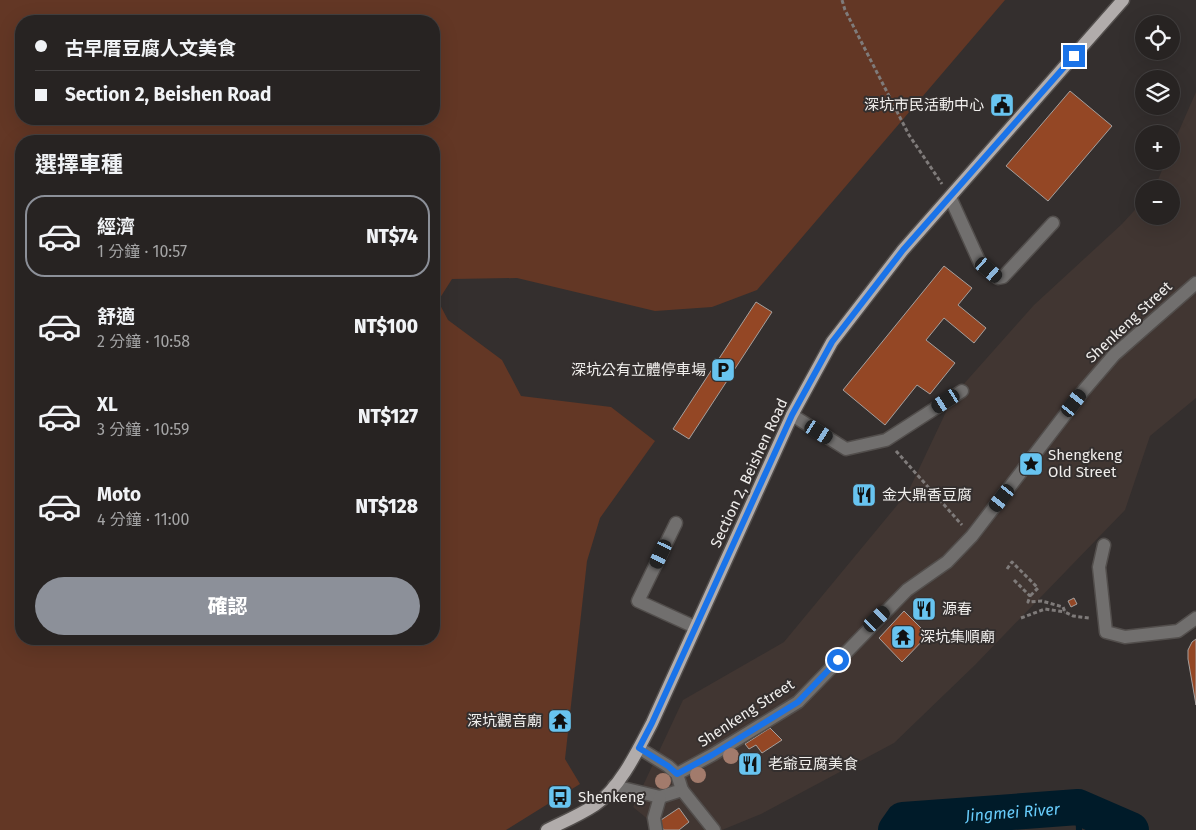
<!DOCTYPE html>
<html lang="zh-TW">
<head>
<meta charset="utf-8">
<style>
	body { margin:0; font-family:"Fira Sans","Noto Sans TC",sans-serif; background:#332f2f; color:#f1f3f6; height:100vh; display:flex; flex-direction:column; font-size:19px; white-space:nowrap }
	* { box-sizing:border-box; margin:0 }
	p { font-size:16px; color:#a4a4a5 }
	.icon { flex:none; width:28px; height:28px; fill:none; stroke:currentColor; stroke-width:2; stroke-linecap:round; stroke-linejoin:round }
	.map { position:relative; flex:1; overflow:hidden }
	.side { position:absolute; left:15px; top:135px; width:425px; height:510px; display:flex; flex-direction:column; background:#272322; border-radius:20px; box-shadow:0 5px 20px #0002,0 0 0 1px #434040 }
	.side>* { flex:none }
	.guide { position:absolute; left:15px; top:15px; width:425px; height:110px; border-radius:20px; box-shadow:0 5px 20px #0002,0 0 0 1px #434040; display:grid; align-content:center; height:110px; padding:0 20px; background:#272322 }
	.tools { position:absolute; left:1135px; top:15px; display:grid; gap:10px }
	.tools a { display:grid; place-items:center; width:45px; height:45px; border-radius:50%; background:#272322; box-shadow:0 5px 20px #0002,0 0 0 1px #434040; font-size:25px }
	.end { position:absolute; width:22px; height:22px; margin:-11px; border:6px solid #1a73e8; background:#fff; box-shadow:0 0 0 2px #fff }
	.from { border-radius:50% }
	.car { position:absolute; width:15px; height:30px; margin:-15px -8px; border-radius:6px; box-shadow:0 0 4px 1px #0007; background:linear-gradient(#222 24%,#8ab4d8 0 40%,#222 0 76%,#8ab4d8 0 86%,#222 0) }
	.guide b { display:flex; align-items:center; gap:18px; height:48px; font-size:19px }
	.guide b+b { border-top:1px solid #434040 }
	.guide i { width:12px; height:12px; background:#f1f3f6 }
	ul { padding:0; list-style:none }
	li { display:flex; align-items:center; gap:15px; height:82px; margin:0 10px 8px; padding:0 10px; border:2px solid transparent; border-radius:20px }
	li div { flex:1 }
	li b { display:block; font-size:19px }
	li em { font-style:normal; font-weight:800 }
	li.selected { border-color:#8c9099 }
	li>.icon { width:45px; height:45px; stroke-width:1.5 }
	h2 { padding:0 20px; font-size:22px; line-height:60px }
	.primary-button { display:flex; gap:10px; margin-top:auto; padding:10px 20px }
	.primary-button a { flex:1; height:58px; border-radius:30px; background:#8c9099; color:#fff; font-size:20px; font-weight:800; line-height:58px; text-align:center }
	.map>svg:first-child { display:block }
	.built { fill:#413632 }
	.green { fill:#633725; fill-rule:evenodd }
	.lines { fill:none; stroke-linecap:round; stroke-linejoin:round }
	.stream { stroke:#001b29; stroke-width:6 }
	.river { stroke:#001b29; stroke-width:36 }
	.building { fill:#944725; stroke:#a5a09e }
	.minor-casing { stroke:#524e4c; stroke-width:15 }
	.major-casing { stroke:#524e4c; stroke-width:15 }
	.path { stroke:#7f7b7a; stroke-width:3; stroke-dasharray:4 2.5; stroke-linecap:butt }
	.minor { stroke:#716f6e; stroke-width:12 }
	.major { stroke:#b1acab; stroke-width:12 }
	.tree { fill:#a27b6c }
	.route { stroke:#1a73e8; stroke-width:6 }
	.labels { text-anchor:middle; stroke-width:4; stroke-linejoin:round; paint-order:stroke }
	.poi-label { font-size:15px; fill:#f0eeec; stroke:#342f2e; text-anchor:start }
	.street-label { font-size:15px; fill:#f0eeec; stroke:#342f2e }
	.water-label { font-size:16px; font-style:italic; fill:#67ccfb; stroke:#342f2e }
</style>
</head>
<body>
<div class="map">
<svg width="1196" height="830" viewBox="0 0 1196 830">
	<rect width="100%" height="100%" fill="#342f2e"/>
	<!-- built -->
	<path class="built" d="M1196 92V398L1150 436 1125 510 975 665 894 743 761 814 722 830H661L633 807 683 700 784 642 908 492 954 395 1034 305 1122 224 1144 200V216H1171V189H1154L1166 161H1171V149Z"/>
	<!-- green -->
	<path class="green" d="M0 0H1005L757 290 712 307 655 311 517 278 452 279 438 301 448 320 502 360 521 396 611 407 655 441 600 518 587 561 565 759 580 784 506 830H0ZM21 21H434V119H21ZM21 141H434V639H21Z"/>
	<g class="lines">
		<!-- stream -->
		<path class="stream" d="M1078 807 1079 830"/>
		<!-- river -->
		<path class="river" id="s1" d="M896 830 903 820 1078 807 1131 830"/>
	</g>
	<!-- building -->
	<g class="building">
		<path d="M1070 91 1112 126 1048 201 1006 166Z"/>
		<path d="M944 266 972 288 958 305 986 328 974 343 944 318 926 340 955 363 930 394 917 385 885 425 843 390Z"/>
		<path d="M756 302 772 312 689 439 673 429Z"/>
		<path d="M1074 598 1077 604 1071 607 1068 601Z"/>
		<path d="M904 611 928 635 902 662 879 638Z"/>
		<path d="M1196 639V705L1188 659V650L1192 642Z"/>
		<path d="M770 728 782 740 762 753 756 745 749 749 745 744Z"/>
		<path d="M679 808 689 822 679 830H664L658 822Z"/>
	</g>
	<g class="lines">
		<defs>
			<g id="minor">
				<path d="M950 197 980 263 998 278 1003 277 1053 223"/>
				<path d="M792 415 846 449 886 440 962 391"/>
				<path d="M676 523 638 601 695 627"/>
				<path d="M1104 545 1099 567 1106 632 1125 637 1178 631 1196 618"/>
				<path d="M677 774 712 755 798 702 907 590 947 562 972 536 1084 390 1114 355 1196 283"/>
				<path d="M614 786 660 797 682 790 677 774 668 766 639 748"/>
				<path d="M682 790 714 830"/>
				<path d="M656 830 654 818 660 797"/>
			</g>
			<path id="major" d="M547 830C563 822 580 815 595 805 620 788 638 750 652 723L792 415 832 342 903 250 1123 0"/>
		</defs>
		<!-- minor casing -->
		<use href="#minor" class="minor-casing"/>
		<!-- major casing -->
		<use href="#major" class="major-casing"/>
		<!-- path -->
		<g class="path">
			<path d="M842 0 845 10 909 135 942 184"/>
			<path d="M896 451 962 525"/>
			<path d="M1007 569 1012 562 1038 588 1030 596"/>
			<path d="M1014 580 1030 596 1028 602 1042 601 1063 607 1065 612 1073 616 1089 618"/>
			<path d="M1021 618 1045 609 1065 612"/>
		</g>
		<!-- minor -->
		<use href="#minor" class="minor"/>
		<!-- major -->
		<use href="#major" class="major"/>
	</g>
	<!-- trees -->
	<g class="tree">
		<circle cx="731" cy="756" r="8"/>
		<circle cx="698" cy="775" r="8"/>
		<circle cx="663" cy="781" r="8"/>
	</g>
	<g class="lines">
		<!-- route -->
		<path class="route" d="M838 660 798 702 712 755 677 774 668 766 639 748 652 723 792 415 832 342 903 250 1074 56"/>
	</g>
	<!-- icons -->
	<defs>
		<symbol id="civic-square" viewBox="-11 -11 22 22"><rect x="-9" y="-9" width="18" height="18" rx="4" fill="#68c4f0" stroke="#342f2e"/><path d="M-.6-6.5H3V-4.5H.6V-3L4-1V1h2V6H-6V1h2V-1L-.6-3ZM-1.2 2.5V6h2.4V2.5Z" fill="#111"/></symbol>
		<symbol id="parking-square" viewBox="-11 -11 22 22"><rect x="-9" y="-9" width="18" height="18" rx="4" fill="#68c4f0" stroke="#342f2e"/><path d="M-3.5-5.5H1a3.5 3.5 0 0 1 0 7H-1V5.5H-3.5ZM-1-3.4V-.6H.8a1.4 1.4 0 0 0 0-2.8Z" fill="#111"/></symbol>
		<symbol id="sight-square" viewBox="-11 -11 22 22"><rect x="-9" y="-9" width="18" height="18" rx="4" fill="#68c4f0" stroke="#342f2e"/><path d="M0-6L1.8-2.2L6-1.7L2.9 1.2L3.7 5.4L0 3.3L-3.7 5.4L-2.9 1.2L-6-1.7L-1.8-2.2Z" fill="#111"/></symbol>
		<symbol id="restaurant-square" viewBox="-11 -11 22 22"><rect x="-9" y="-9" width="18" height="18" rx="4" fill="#68c4f0" stroke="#342f2e"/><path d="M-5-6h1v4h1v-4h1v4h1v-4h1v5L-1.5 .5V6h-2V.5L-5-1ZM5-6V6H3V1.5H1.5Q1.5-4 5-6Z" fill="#111"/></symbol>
		<symbol id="temple-square" viewBox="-11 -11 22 22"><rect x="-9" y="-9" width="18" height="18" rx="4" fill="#68c4f0" stroke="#342f2e"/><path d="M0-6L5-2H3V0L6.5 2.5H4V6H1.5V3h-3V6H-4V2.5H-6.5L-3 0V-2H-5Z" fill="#111"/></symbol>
		<symbol id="bus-square" viewBox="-11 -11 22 22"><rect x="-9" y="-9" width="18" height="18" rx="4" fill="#68c4f0" stroke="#342f2e"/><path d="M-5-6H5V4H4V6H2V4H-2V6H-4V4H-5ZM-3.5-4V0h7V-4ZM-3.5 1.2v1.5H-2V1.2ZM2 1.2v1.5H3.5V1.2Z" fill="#111"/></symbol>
	</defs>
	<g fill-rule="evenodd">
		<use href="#civic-square" x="988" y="91" width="28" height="28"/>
		<use href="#parking-square" x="709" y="356" width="28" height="28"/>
		<use href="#sight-square" x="1017" y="450" width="28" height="28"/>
		<use href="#restaurant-square" x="850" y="481" width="28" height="28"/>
		<use href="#restaurant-square" x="910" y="595" width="28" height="28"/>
		<use href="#temple-square" x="889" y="623" width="28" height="28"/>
		<use href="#temple-square" x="546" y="707" width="28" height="28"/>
		<use href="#restaurant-square" x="736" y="750" width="28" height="28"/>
		<use href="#bus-square" x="546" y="783" width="28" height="28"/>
	</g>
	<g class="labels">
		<!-- poi labels -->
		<g class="poi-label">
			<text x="984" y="110" text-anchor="end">深坑市民活動中心</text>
			<text x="706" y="375" text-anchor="end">深坑公有立體停車場</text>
			<text x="1048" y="460">Shengkeng<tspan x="1048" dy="17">Old Street</tspan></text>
			<text x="882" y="500">金大鼎香豆腐</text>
			<text x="942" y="614">源春</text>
			<text x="920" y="642">深坑集順廟</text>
			<text x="542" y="726" text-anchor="end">深坑觀音廟</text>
			<text x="768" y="769">老爺豆腐美食</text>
			<text x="578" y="802">Shenkeng</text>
		</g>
		<!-- street labels -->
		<g class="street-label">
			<text transform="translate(1129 322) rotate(-43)" y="5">Shenkeng Street</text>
			<text transform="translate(749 473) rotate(-65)" y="5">Section 2, Beishen Road</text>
			<text transform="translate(746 713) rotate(-33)" y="5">Shenkeng Street</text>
		</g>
		<!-- water labels -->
		<g class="water-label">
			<text dy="6" stroke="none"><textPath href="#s1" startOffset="122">Jingmei River</textPath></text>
		</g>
	</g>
</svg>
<div class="tools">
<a><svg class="icon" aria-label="locate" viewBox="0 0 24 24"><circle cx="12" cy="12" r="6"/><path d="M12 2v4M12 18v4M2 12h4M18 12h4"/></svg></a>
<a><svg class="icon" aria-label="layers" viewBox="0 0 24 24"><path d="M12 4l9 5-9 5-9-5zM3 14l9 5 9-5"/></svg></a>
<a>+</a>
<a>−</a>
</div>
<i class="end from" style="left:838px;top:660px"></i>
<i class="end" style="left:1074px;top:56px"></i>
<i class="car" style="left:989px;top:270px;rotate:131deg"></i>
<i class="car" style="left:946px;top:401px;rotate:237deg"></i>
<i class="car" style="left:1074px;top:403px;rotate:37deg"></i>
<i class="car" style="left:819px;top:432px;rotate:122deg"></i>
<i class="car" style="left:1002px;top:498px;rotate:218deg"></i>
<i class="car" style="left:661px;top:554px;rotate:205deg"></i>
<i class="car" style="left:877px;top:619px;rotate:46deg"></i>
<div class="guide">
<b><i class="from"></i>古早厝豆腐人文美食</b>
<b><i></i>Section 2, Beishen Road</b>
</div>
<section class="side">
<h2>選擇車種</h2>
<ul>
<li class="selected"><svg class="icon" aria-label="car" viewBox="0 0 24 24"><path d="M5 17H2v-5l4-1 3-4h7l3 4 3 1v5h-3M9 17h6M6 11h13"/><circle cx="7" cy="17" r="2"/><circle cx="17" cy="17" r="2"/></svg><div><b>經濟</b><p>1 分鐘 · 10:57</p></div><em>NT$74</em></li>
<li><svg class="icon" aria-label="car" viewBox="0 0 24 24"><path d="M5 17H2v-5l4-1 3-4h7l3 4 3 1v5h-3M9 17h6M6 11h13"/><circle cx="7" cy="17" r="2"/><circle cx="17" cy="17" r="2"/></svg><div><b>舒適</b><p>2 分鐘 · 10:58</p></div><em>NT$100</em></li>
<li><svg class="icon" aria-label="car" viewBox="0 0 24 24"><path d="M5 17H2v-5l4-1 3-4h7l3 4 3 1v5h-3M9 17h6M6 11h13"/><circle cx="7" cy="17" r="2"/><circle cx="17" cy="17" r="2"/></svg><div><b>XL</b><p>3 分鐘 · 10:59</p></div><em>NT$127</em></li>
<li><svg class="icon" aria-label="car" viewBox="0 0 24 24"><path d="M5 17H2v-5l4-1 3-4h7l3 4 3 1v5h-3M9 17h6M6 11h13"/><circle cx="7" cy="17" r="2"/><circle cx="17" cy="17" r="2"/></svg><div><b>Moto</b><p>4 分鐘 · 11:00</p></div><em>NT$128</em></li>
</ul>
<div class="primary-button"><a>確認</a></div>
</section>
</div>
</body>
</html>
